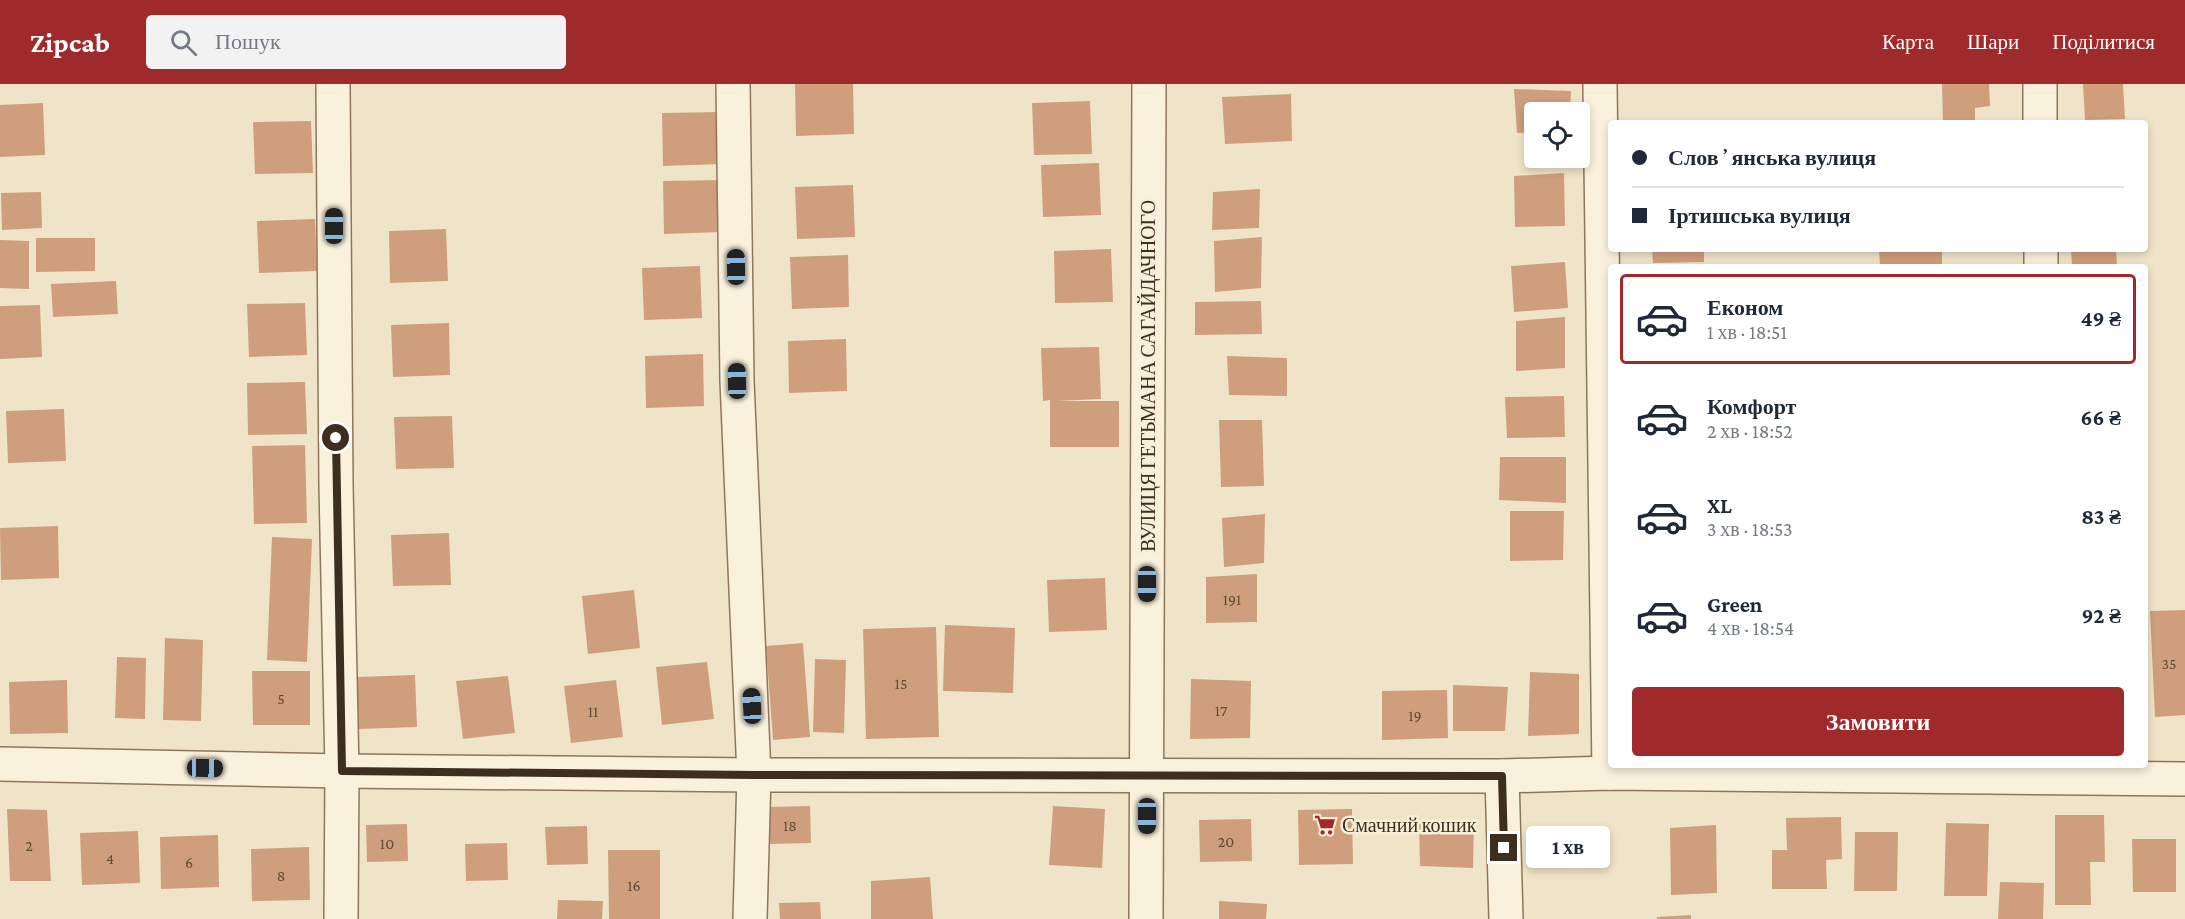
<!DOCTYPE html>
<html lang="uk">
<head>
<meta charset="utf-8">
<style>
	body { margin:0; font-family:"Crimson Pro",serif; background:#f2f2f3; color:#1f2937; height:100vh; display:flex; flex-direction:column; font-size:22px; white-space:nowrap }
	* { box-sizing:border-box; margin:0 }
	p { font-size:20px; color:#747a83 }
	.icon { flex:none; width:33px; height:33px; fill:none; stroke:currentColor; stroke-width:2; stroke-linecap:round; stroke-linejoin:round }
	.map { position:relative; flex:1; overflow:hidden }
	.details { position:absolute; left:1608px; top:180px; width:540px; height:504px; display:flex; flex-direction:column; background:#fff; border-radius:6px; box-shadow:0 3px 9px #0003 }
	.details>* { flex:none }
	.top-card { position:absolute; left:1608px; top:36px; width:540px; height:132px; border-radius:6px; box-shadow:0 3px 9px #0003; display:grid; align-content:center; height:132px; padding:0 24px; background:#fff }
	.tools { position:absolute; left:1524px; top:18px; display:grid; gap:12px }
	.tools a { display:grid; place-items:center; width:66px; height:66px; border-radius:6px; background:#fff; box-shadow:0 3px 9px #0003; font-size:30px }
	.end { position:absolute; width:27px; height:27px; margin:-14px; border:8px solid #3d2e20; background:#fff; box-shadow:0 0 0 3px #fff }
	.from { border-radius:50% }
	.bubble { position:absolute; height:42px; border-radius:6px; background:#fff; box-shadow:0 3px 9px #0003; font-size:20px; font-weight:700; line-height:42px; text-align:center }
	.car { position:absolute; width:18px; height:36px; margin:-18px -9px; border-radius:8px; box-shadow:0 0 4px 2px #0007; background:linear-gradient(#222 24%,#8ab4d8 0 40%,#222 0 76%,#8ab4d8 0 86%,#222 0) }
	.top-card b { display:flex; align-items:center; gap:21px; height:57px; font-size:22px }
	.top-card b+b { border-top:2px solid #e0e1e3 }
	.top-card i { width:15px; height:15px; background:#1f2937 }
	ul { padding:10px 0 0; list-style:none }
	li { display:flex; align-items:center; gap:18px; height:90px; margin:0 12px 9px; padding:0 12px; border:3px solid transparent; border-radius:6px }
	li div { flex:1 }
	li b { display:block; font-size:22px }
	li em { font-style:normal; font-weight:700 }
	li.on { border-color:#9e2a2b }
	li>.icon { width:54px; height:54px; stroke-width:1.5 }
	.primary-button { display:flex; gap:12px; margin-top:auto; padding:12px 24px }
	.primary-button a { flex:1; height:69px; border-radius:6px; background:#9e2a2b; color:#fff; font-size:24px; font-weight:700; line-height:69px; text-align:center }
	header { display:flex; align-items:center; gap:36px; box-sizing:border-box; height:84px; padding:0 30px; background:#9e2a2b; color:#fff }
	header strong { font-size:28px }
	nav { display:flex; gap:33px; margin-inline-start:auto; font-size:21px }
	.search { width:420px; height:54px; background:#f2f2f3; display:flex; align-items:center; gap:15px; box-sizing:border-box; padding:0 21px; border-radius:6px; color:#747a83; font-size:22px }
	.map>svg:first-child { display:block }
	.building { fill:#cf9f7d }
	.lines { fill:none; stroke-linecap:round; stroke-linejoin:round }
	.minor-casing { stroke:#8d765c; stroke-width:36 }
	.minor { stroke:#faf1dc; stroke-width:33 }
	.route { stroke:#3d2e20; stroke-width:8 }
	.labels { text-anchor:middle; stroke-width:5; stroke-linejoin:round; paint-order:stroke }
	.number-label { font-size:16px; fill:#624a37 }
	.street-label { font-size:20px; fill:#3d2e20; stroke:#f7eed8 }
	.poi-label { font-size:20px; fill:#3d2e20; stroke:#f7eed8; text-anchor:start }
</style>
</head>
<body>
<header>
<strong>Zipcab</strong>
<div class="search"><svg class="icon" aria-label="search" viewBox="0 0 24 24"><circle cx="10" cy="10" r="6"/><path d="M15 15l6 6"/></svg>Пошук</div>
<nav><a>Карта</a><a>Шари</a><a>Поділитися</a></nav>
</header>
<div class="map">
<svg width="2185" height="835" viewBox="0 0 2185 835">
	<rect width="100%" height="100%" fill="#f0e4c8"/>
	<!-- building -->
	<g class="building">
		<path d="M795 0H853L854 50 796 52Z"/>
		<path d="M1942 0H1989L1990 22 1975 24V39H1943Z"/>
		<path d="M2083 0H2123L2125 35 2085 36Z"/>
		<path d="M1514 5 1571 7 1570 28H1534V48L1517 49Z"/>
		<path d="M1291 10 1292 57 1225 60 1222 13Z"/>
		<path d="M1090 17 1092 70 1034 71 1032 19Z"/>
		<path d="M43 19 45 71 0 73V21Z"/>
		<path d="M720 28 721 80 663 82 662 29Z"/>
		<path d="M311 37 313 89 255 90 253 38Z"/>
		<path d="M1099 79 1101 131 1043 133 1041 81Z"/>
		<path d="M1564 89 1565 142 1515 143 1514 92Z"/>
		<path d="M721 96 722 148 664 150 663 97Z"/>
		<path d="M853 101 855 153 797 155 795 103Z"/>
		<path d="M1260 105 1259 144 1212 146 1213 108Z"/>
		<path d="M41 108 42 144 2 146 1 109Z"/>
		<path d="M315 135 317 187 259 189 257 137Z"/>
		<path d="M446 145 448 197 390 199 389 147Z"/>
		<path d="M1262 153 1261 204 1215 208 1214 157Z"/>
		<path d="M36 154H95V187L36 188Z"/>
		<path d="M0 156 29 157V205L0 204Z"/>
		<path d="M1111 165 1113 218 1055 219 1054 167Z"/>
		<path d="M1652 165H1704V178L1653 179Z"/>
		<path d="M1879 165H1942V183H1880Z"/>
		<path d="M2071 165H2116L2117 183H2072Z"/>
		<path d="M848 171 849 223 792 225 790 173Z"/>
		<path d="M1565 178 1568 224 1514 228 1511 182Z"/>
		<path d="M700 182 702 234 644 236 642 184Z"/>
		<path d="M116 197 118 230 53 233 51 200Z"/>
		<path d="M1261 217 1262 250 1195 251V218Z"/>
		<path d="M305 219 307 271 249 273 247 220Z"/>
		<path d="M40 221 42 273 0 275V222Z"/>
		<path d="M1565 233V284L1516 287V237Z"/>
		<path d="M449 239 450 291 393 293 391 241Z"/>
		<path d="M846 255 847 307 789 309 788 257Z"/>
		<path d="M1099 263 1101 315 1056 317H1119V363H1050V316L1043 317 1041 264Z"/>
		<path d="M703 270 704 322 646 324 645 272Z"/>
		<path d="M1227 272 1287 274V312L1229 311Z"/>
		<path d="M305 298 307 350 248 351 247 299Z"/>
		<path d="M1564 312 1565 353 1507 354 1505 313Z"/>
		<path d="M64 325 66 377 8 379 6 327Z"/>
		<path d="M452 332 454 384 396 385 394 333Z"/>
		<path d="M1219 336H1262L1264 402 1221 403Z"/>
		<path d="M305 361 307 439 254 440 252 362Z"/>
		<path d="M1500 373H1566V419L1499 416Z"/>
		<path d="M1510 427H1564L1563 476 1510 477Z"/>
		<path d="M1265 430 1264 479 1224 483 1222 434Z"/>
		<path d="M58 442 59 494 1 496 0 444Z"/>
		<path d="M449 449 451 501 393 502 391 451Z"/>
		<path d="M272 453 312 455 307 578 267 576Z"/>
		<path d="M1257 490V538L1206 539V493Z"/>
		<path d="M1105 494 1107 546 1049 548 1047 496Z"/>
		<path d="M634 506 640 564 588 570 582 512Z"/>
		<path d="M2185 526V631L2155 633 2150 527Z"/>
		<path d="M945 541 1015 544 1013 609 943 607Z"/>
		<path d="M936 543 939 653 866 655 863 545Z"/>
		<path d="M165 554 203 556 201 637 163 636Z"/>
		<path d="M803 559 810 653 773 656 766 562Z"/>
		<path d="M117 573 146 574 145 635 115 634Z"/>
		<path d="M815 575 846 576 844 649 813 648Z"/>
		<path d="M707 578 714 635 662 641 656 583Z"/>
		<path d="M252 587H310V641H253Z"/>
		<path d="M1530 588 1579 590V650L1528 652Z"/>
		<path d="M415 591 417 643 359 645 357 593Z"/>
		<path d="M508 592 515 649 463 655 456 597Z"/>
		<path d="M1191 595 1251 597 1250 654 1190 655Z"/>
		<path d="M67 596 68 649 10 650 9 598Z"/>
		<path d="M616 596 623 653 571 659 564 602Z"/>
		<path d="M1453 601 1508 603 1505 647H1453Z"/>
		<path d="M1447 606 1448 654 1382 656V607Z"/>
		<path d="M810 722 811 759 770 760 768 723Z"/>
		<path d="M1053 722 1105 725 1102 784 1049 781Z"/>
		<path d="M7 725 47 726 51 797H10Z"/>
		<path d="M1352 725 1353 780 1299 781 1298 726Z"/>
		<path d="M2055 731H2104L2105 778H2090L2091 821H2055Z"/>
		<path d="M1841 733 1842 775 1826 776 1827 805H1772V766H1787L1786 734Z"/>
		<path d="M1251 735 1252 777 1200 778 1199 736Z"/>
		<path d="M1474 738 1473 784 1420 782 1419 739Z"/>
		<path d="M1946 739 1989 740 1987 812H1944Z"/>
		<path d="M407 740 408 777 367 778 366 741Z"/>
		<path d="M1716 741 1717 809 1671 811 1670 744Z"/>
		<path d="M587 742 588 780 547 781 545 743Z"/>
		<path d="M138 747 140 799 82 801 80 749Z"/>
		<path d="M1855 748H1898L1897 807H1854Z"/>
		<path d="M218 751 219 803 161 805 160 753Z"/>
		<path d="M2132 755H2176V808H2133Z"/>
		<path d="M507 759 508 796 466 797 465 760Z"/>
		<path d="M309 763 310 816 252 817 251 765Z"/>
		<path d="M608 766H660V835H609Z"/>
		<path d="M930 793 933 835H871V797Z"/>
		<path d="M2000 798 2044 799 2043 835H1998Z"/>
		<path d="M558 816 603 817 602 835H557Z"/>
		<path d="M1219 817 1267 820 1266 835H1219Z"/>
		<path d="M820 818 821 835H780L779 819Z"/>
		<path d="M1691 831V835H1657V833Z"/>
	</g>
	<g class="lines">
		<defs>
			<g id="minor">
				<path d="M333 0 336 401 342 687 341 835"/>
				<path d="M733 0 737 297 754 691 750 835"/>
				<path d="M1600 0 1609 689"/>
				<path d="M2040 0V39"/>
				<path d="M2041 165V183"/>
				<path d="M0 680 342 687 754 691 1502 692 1609 689 2185 695"/>
				<path d="M1502 692 1506 835"/>
				<path d="M1146 835 1149 0"/>
			</g>
		</defs>
		<!-- minor casing -->
		<use href="#minor" class="minor-casing"/>
		<!-- minor -->
		<use href="#minor" class="minor"/>
	</g>
	<g class="lines">
		<!-- route -->
		<path class="route" d="M336 354 342 687 754 691 1502 692 1504 764"/>
	</g>
	<!-- icons -->
	<defs>
		<symbol id="supermarket-bare" viewBox="-9 -9 18 18"><path d="M-6-5.5h2.5l.6 2H6L4.5 2H-2.5L-4.4-4H-6ZM-1.5 3.2a1.3 1.3 0 1 0 .1 0ZM3 3.2a1.3 1.3 0 1 0 .1 0Z" fill="#9e2a2b" stroke="#f7eed8" stroke-width="2.5" paint-order="stroke"/></symbol>
	</defs>
	<g fill-rule="evenodd">
		<use href="#supermarket-bare" x="1310" y="726" width="30" height="30"/>
	</g>
	<g class="labels">
		<!-- number labels -->
		<g class="number-label">
			<text x="1232" y="521">191</text>
			<text x="2169" y="585">35</text>
			<text x="901" y="605">15</text>
			<text x="281" y="620">5</text>
			<text x="1221" y="632">17</text>
			<text x="593" y="633">11</text>
			<text x="1415" y="637">19</text>
			<text x="790" y="747">18</text>
			<text x="1226" y="763">20</text>
			<text x="387" y="765">10</text>
			<text x="29" y="767">2</text>
			<text x="110" y="780">4</text>
			<text x="189" y="784">6</text>
			<text x="281" y="797">8</text>
			<text x="634" y="807">16</text>
		</g>
		<!-- street labels -->
		<g class="street-label">
			<text transform="translate(1148 292) rotate(-90)" y="7">ВУЛИЦЯ ГЕТЬМАНА САГАЙДАЧНОГО</text>
		</g>
		<!-- poi labels -->
		<g class="poi-label">
			<text x="1342" y="748">Смачний кошик</text>
		</g>
	</g>
</svg>
<div class="tools">
<a><svg class="icon" aria-label="locate" viewBox="0 0 24 24"><circle cx="12" cy="12" r="6"/><path d="M12 2v4M12 18v4M2 12h4M18 12h4"/></svg></a>
</div>
<i class="end from" style="left:336px;top:354px"></i>
<i class="end" style="left:1504px;top:764px"></i>
<div class="bubble" style="left:1526px;top:742px;width:84px">1 хв</div>
<i class="car" style="left:334px;top:142px;rotate:0deg"></i>
<i class="car" style="left:736px;top:183px;rotate:359deg"></i>
<i class="car" style="left:737px;top:297px;rotate:359deg"></i>
<i class="car" style="left:1147px;top:500px;rotate:180deg"></i>
<i class="car" style="left:752px;top:622px;rotate:357deg"></i>
<i class="car" style="left:205px;top:684px;rotate:91deg"></i>
<i class="car" style="left:1147px;top:732px;rotate:180deg"></i>
<div class="top-card">
<b><i class="from"></i>Словʼянська вулиця</b>
<b><i></i>Іртишська вулиця</b>
</div>
<section class="details">
<ul>
<li class="on"><svg class="icon" aria-label="car" viewBox="0 0 24 24"><path d="M5 17H2v-5l4-1 3-4h7l3 4 3 1v5h-3M9 17h6M6 11h13"/><circle cx="7" cy="17" r="2"/><circle cx="17" cy="17" r="2"/></svg><div><b>Економ</b><p>1 хв · 18:51</p></div><em>49 ₴</em></li>
<li><svg class="icon" aria-label="car" viewBox="0 0 24 24"><path d="M5 17H2v-5l4-1 3-4h7l3 4 3 1v5h-3M9 17h6M6 11h13"/><circle cx="7" cy="17" r="2"/><circle cx="17" cy="17" r="2"/></svg><div><b>Комфорт</b><p>2 хв · 18:52</p></div><em>66 ₴</em></li>
<li><svg class="icon" aria-label="car" viewBox="0 0 24 24"><path d="M5 17H2v-5l4-1 3-4h7l3 4 3 1v5h-3M9 17h6M6 11h13"/><circle cx="7" cy="17" r="2"/><circle cx="17" cy="17" r="2"/></svg><div><b>XL</b><p>3 хв · 18:53</p></div><em>83 ₴</em></li>
<li><svg class="icon" aria-label="car" viewBox="0 0 24 24"><path d="M5 17H2v-5l4-1 3-4h7l3 4 3 1v5h-3M9 17h6M6 11h13"/><circle cx="7" cy="17" r="2"/><circle cx="17" cy="17" r="2"/></svg><div><b>Green</b><p>4 хв · 18:54</p></div><em>92 ₴</em></li>
</ul>
<div class="primary-button"><a>Замовити</a></div>
</section>
</div>
</body>
</html>
